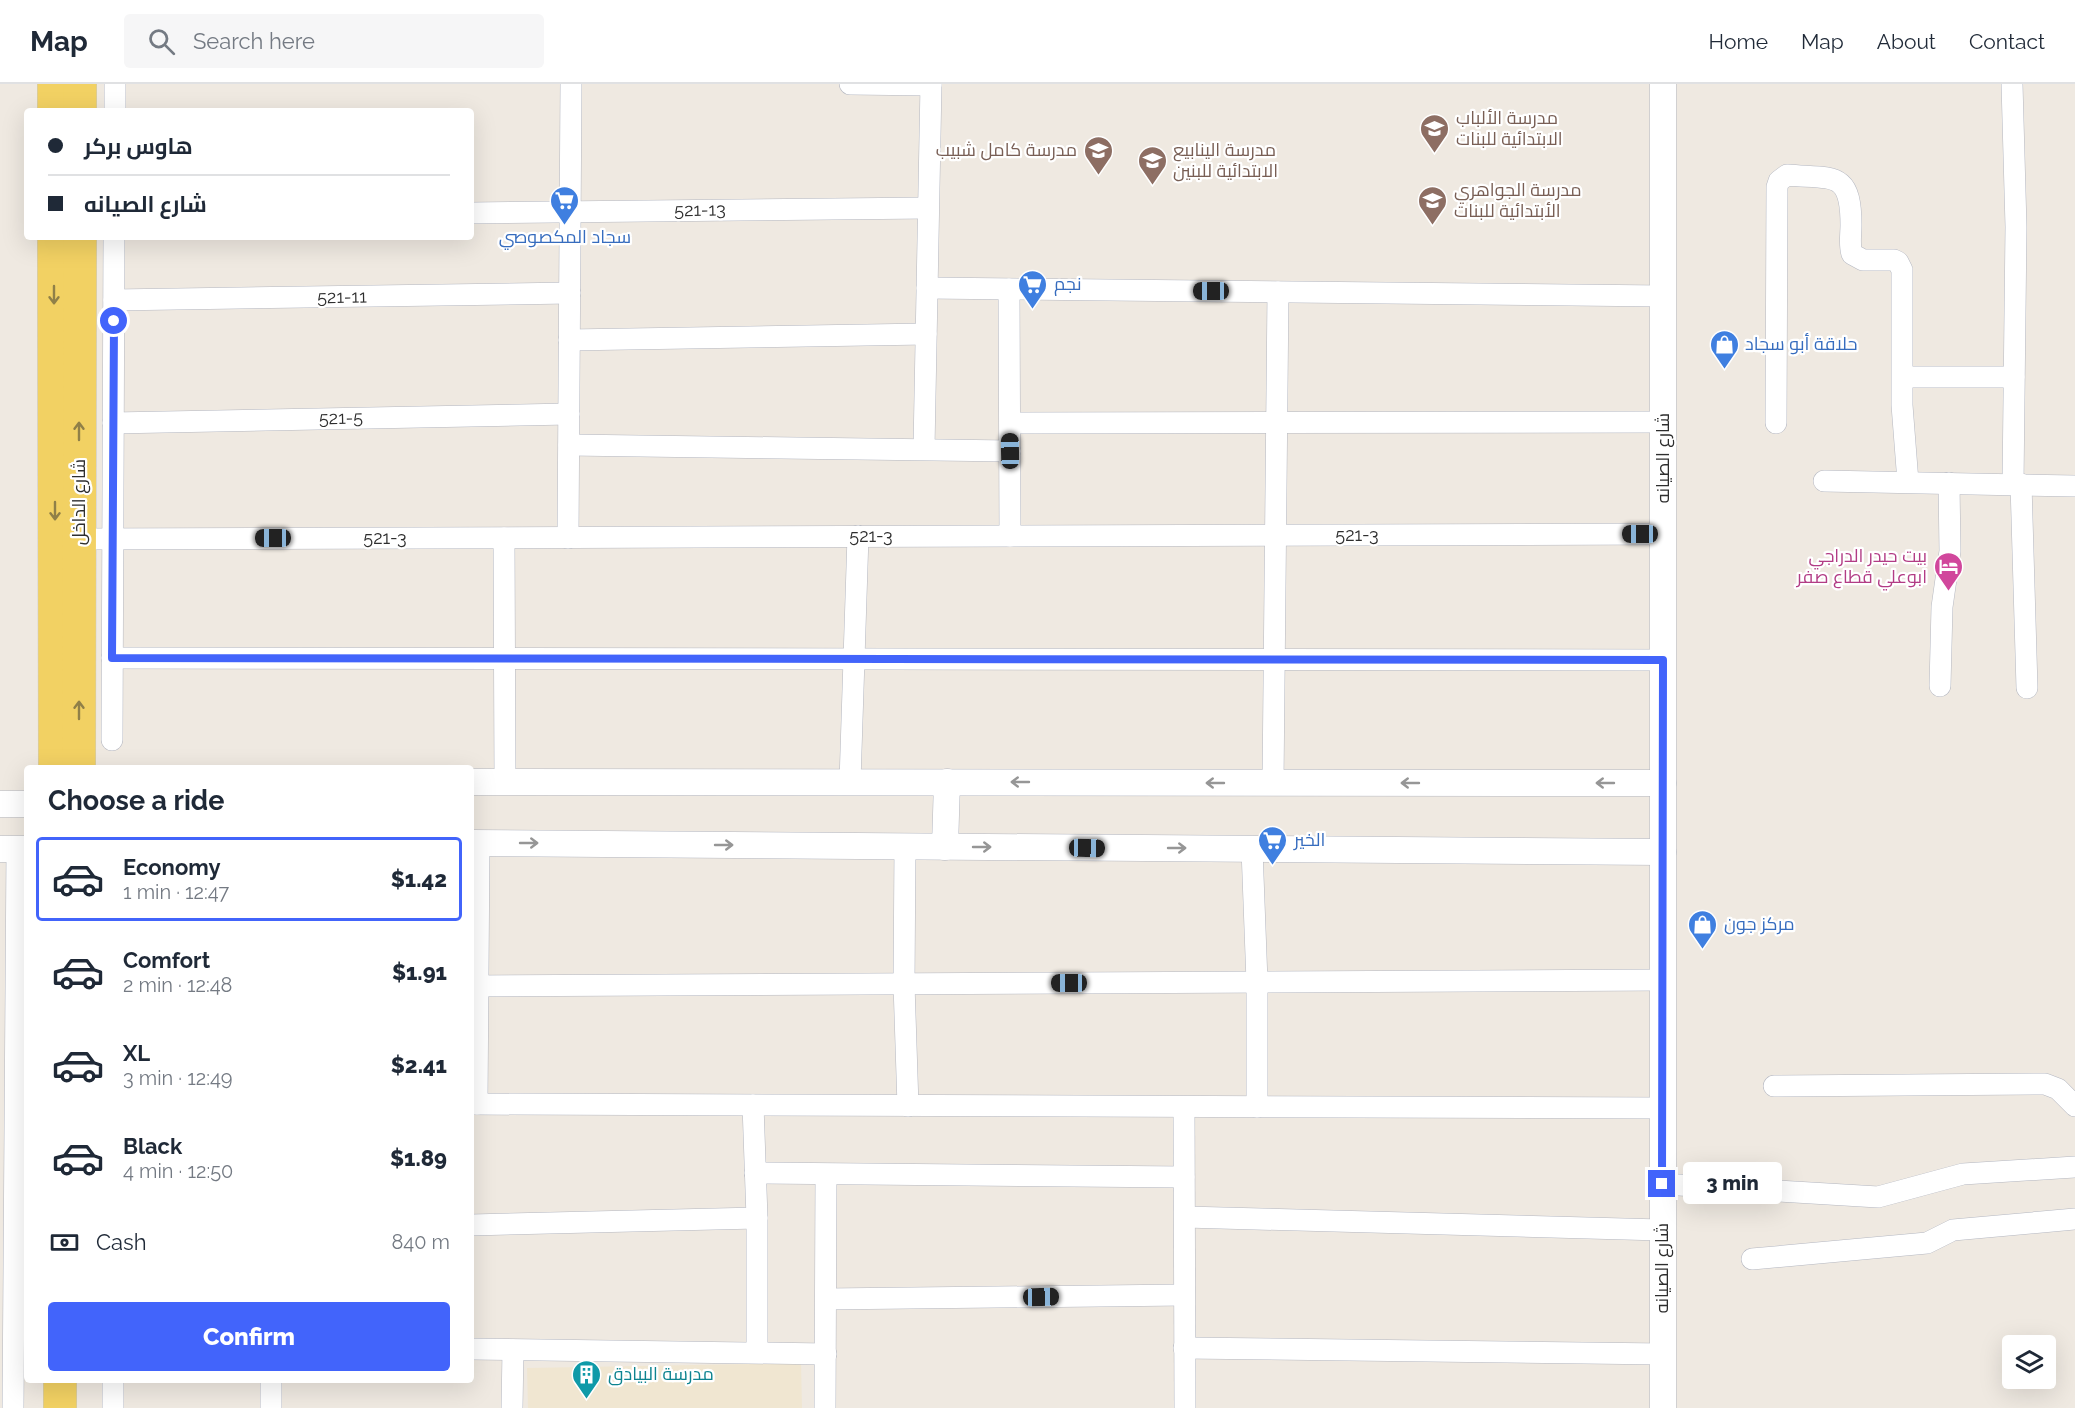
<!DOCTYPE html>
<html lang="en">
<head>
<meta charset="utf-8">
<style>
	body { margin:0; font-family:Raleway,Cairo,sans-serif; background:#f6f6f7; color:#1f2937; height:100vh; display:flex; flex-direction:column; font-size:22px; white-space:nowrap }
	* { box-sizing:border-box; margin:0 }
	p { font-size:20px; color:#747a83 }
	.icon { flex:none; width:33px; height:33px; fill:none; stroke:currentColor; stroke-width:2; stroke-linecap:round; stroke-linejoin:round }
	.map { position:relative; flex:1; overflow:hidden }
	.details { position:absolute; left:24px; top:681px; width:450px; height:618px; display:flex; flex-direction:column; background:#fff; border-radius:6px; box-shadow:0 6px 24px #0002 }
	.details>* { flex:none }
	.hud { position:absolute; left:24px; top:24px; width:450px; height:132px; border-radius:6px; box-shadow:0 6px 24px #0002; display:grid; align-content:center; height:132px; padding:0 24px; background:#fff }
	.tools { position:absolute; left:2002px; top:1251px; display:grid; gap:12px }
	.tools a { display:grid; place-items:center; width:54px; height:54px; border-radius:6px; background:#fff; box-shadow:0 6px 24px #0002; font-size:30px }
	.end { position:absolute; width:27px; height:27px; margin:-14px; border:8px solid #4264fb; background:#fff; box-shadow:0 0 0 3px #fff }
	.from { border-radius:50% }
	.bubble { position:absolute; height:42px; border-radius:6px; background:#fff; box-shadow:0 6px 24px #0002; font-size:20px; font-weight:800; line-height:42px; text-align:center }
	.car { position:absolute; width:18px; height:36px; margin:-18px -9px; border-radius:8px; box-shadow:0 0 4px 2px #0007; background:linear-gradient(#222 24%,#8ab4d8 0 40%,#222 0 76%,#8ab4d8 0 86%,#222 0) }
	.hud b { display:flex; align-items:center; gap:21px; height:57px; font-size:22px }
	.hud b+b { border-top:2px solid #e0e1e3 }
	.hud i { width:15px; height:15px; background:#1f2937 }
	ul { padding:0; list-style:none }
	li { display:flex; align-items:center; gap:18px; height:84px; margin:0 12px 9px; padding:0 12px; border:3px solid transparent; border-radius:6px }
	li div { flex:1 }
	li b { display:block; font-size:22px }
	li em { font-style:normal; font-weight:800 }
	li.on { border-color:#4264fb }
	li>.icon { width:54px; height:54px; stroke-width:1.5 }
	h2 { padding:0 24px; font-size:27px; line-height:72px }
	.pay { display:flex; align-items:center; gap:15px; height:66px; padding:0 24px; font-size:22px }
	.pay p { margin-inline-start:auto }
	.button { display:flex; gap:12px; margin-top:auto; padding:12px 24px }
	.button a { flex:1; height:69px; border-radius:6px; background:#4264fb; color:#fff; font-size:24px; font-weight:800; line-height:69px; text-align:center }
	header { display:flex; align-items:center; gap:36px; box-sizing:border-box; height:84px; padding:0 30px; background:#fff; border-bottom:2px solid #e0e1e3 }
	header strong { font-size:28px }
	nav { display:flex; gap:33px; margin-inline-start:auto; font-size:21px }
	.search { width:420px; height:54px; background:#f6f6f7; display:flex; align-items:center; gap:15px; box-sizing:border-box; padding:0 21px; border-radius:6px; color:#747a83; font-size:22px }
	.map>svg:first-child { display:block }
	.education { fill:#f0e6d1 }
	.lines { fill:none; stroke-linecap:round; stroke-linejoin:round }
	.minor-casing { stroke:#b4b7c1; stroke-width:22 }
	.tertiary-casing { stroke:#b4b7c1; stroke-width:27 }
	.primary-casing { stroke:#c9c9c9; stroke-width:34 }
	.minor { stroke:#fff; stroke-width:21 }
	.tertiary { stroke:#fff; stroke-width:26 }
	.primary { stroke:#f2d163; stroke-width:33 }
	.oneway { stroke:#908048 }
	.oneway2 { stroke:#969696 }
	.route { stroke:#4264fb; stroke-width:8 }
	.labels { text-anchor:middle; stroke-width:4.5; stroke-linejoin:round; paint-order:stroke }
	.education-label { font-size:18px; fill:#785e54; stroke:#fff; text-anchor:start }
	.street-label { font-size:18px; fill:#2e2e2e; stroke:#fff }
	.shop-label { font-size:18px; fill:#366cbe; stroke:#fff; text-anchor:start }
	.hotel-label { font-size:18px; fill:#b23c85; stroke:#fff; text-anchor:end }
	.culture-label { font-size:18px; fill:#0d838f; stroke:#fff; text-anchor:start }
</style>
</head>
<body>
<header>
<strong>Map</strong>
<div class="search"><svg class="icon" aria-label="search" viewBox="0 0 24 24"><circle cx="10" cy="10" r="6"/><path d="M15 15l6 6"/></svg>Search here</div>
<nav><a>Home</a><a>Map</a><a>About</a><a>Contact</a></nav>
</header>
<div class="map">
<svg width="2075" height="1324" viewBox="0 0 2075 1324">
	<rect width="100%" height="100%" fill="#efe9e1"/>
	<!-- education -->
	<path class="education" d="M801 1279 802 1324H528L527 1284Z"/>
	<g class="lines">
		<defs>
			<g id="minor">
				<path d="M850 0 931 1"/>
				<path d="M2012 0 2016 143 2013 400"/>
				<path d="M115 27V0"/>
				<path d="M471 129 928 124"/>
				<path d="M927 204 1663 212"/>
				<path d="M1009 205 1010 452"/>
				<path d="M114 216 570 209"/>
				<path d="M569 256 926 250"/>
				<path d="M1903 293H2014"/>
				<path d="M113 339 569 330"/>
				<path d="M1010 339 1663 338"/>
				<path d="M1776 339 1777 103 1779 97 1787 91C1833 95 1851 86 1851 141 1851 151 1849 161 1852 170L1863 176H1894L1898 178 1902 186V321L1908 398"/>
				<path d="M569 361 1010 367"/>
				<path d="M924 364 931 0"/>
				<path d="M1824 397 2075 402"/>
				<path d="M2021 400 2027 604"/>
				<path d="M504 454 505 698"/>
				<path d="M568 454 571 0"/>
				<path d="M79 455 1663 450"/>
				<path d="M112 574 1663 576"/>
				<path d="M1940 602 1942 523 1950 467 1949 399"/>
				<path d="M112 656 114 153"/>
				<path d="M850 698 858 452"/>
				<path d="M1273 699 1278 208"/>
				<path d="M905 762 904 900 908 1022"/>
				<path d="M1252 765 1257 898V1023"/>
				<path d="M471 902 1663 896"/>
				<path d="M1774 1002 2045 1000 2058 1005 2075 1022"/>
				<path d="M471 1020 1663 1024"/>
				<path d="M477 1020 479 759"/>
				<path d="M753 1021 757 1134V1267"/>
				<path d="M1184 1023 1185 1324"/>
				<path d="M755 1089 1184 1093"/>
				<path d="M1662 1100 1878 1113 1963 1090 2075 1083"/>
				<path d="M1185 1133 1661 1146"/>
				<path d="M471 1141 757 1134"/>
				<path d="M1752 1175 1927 1159 1953 1146 2075 1135"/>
				<path d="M826 1215 1184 1211"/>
				<path d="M1184 1264 1663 1270"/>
				<path d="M471 1265 826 1270"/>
				<path d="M13 1324 17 765"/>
				<path d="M113 1324V1296"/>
				<path d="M271 1324V1296"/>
				<path d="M512 1324 513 1266"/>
				<path d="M825 1324 826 1092"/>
			</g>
			<g id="tertiary">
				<path d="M471 698 1663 699"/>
				<path d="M0 720H27"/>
				<path d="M471 759 1663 768"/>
				<path d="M945 763 947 698"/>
				<path d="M0 765H27"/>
				<path d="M1663 1324V0"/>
			</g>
			<g id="primary">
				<path d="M54 0V27"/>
				<path d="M80 27V0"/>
				<path d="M54 153 55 684"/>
				<path d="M79 684 80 153"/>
				<path d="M60 1324V1296"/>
			</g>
		</defs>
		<!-- minor casing -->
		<use href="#minor" class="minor-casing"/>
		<!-- tertiary casing -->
		<use href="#tertiary" class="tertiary-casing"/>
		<!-- primary casing -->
		<use href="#primary" class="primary-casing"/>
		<!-- minor -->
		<use href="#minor" class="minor"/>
		<!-- tertiary -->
		<use href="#tertiary" class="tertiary"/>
		<!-- primary -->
		<use href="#primary" class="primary"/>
	</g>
	<!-- one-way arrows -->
	<defs><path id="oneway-shaft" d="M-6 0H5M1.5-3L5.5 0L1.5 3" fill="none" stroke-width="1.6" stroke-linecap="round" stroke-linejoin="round" transform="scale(1.5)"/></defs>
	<g class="oneway">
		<use href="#oneway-shaft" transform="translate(54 211) rotate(90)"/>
		<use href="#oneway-shaft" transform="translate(79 347) rotate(-90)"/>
		<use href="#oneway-shaft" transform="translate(55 427) rotate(90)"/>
		<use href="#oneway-shaft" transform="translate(79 626) rotate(-90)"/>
	</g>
	<g class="oneway2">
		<use href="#oneway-shaft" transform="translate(1020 698) rotate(-180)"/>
		<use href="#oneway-shaft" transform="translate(1215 699) rotate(-180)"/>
		<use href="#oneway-shaft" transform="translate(1410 699) rotate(-180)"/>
		<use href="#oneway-shaft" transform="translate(1605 699) rotate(-180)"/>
		<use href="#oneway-shaft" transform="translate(529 759)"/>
		<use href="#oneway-shaft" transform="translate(724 761)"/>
		<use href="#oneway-shaft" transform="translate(982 763)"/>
		<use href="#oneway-shaft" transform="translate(1177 764)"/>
	</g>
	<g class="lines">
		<!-- route -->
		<path class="route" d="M114 237 112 574 1663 576 1662 1100"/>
	</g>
	<!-- icons -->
	<defs>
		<symbol id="school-pin" viewBox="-11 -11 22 30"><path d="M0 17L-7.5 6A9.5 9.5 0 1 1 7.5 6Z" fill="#8d6e63" stroke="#fff"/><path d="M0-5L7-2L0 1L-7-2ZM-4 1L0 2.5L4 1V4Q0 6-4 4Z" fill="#fff"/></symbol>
		<symbol id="supermarket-pin" viewBox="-11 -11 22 30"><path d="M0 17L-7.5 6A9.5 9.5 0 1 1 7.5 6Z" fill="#3f7fe0" stroke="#fff"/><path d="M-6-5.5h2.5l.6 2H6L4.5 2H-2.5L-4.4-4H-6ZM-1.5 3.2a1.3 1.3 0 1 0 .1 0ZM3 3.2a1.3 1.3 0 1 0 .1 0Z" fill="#fff"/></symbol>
		<symbol id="shop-pin" viewBox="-11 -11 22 30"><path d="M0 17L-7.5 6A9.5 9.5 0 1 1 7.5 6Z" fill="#3f7fe0" stroke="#fff"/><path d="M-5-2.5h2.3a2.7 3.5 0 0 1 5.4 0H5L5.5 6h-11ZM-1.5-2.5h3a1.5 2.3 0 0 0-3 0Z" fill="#fff"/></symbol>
		<symbol id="hotel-pin" viewBox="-11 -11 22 30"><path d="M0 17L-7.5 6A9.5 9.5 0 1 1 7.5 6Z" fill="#d1479c" stroke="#fff"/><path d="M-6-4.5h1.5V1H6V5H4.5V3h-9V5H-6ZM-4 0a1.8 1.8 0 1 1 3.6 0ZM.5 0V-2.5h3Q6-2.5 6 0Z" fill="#fff"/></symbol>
		<symbol id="building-pin" viewBox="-11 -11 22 30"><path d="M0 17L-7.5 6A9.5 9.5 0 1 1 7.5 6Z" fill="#0f9aa8" stroke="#fff"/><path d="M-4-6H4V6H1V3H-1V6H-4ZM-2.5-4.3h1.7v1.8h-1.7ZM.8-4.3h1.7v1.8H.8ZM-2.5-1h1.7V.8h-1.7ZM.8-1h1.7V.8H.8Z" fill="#fff"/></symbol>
	</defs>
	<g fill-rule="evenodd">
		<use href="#school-pin" x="1418" y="28" width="33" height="45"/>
		<use href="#school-pin" x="1082" y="50" width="33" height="45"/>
		<use href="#school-pin" x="1136" y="60" width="33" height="45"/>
		<use href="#supermarket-pin" x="548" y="100" width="33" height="45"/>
		<use href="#school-pin" x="1416" y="100" width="33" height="45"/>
		<use href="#supermarket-pin" x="1016" y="184" width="33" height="45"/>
		<use href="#shop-pin" x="1708" y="244" width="33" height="45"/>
		<use href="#hotel-pin" x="1932" y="466" width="33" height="45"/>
		<use href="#supermarket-pin" x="1256" y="740" width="33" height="45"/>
		<use href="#shop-pin" x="1686" y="824" width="33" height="45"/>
		<use href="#building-pin" x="570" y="1274" width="33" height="45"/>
	</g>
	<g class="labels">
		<!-- education labels -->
		<g class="education-label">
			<text x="1456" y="40">مدرسة الألباب<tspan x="1456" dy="21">الابتدائية للبنات</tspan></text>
			<text x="1077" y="72" text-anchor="end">مدرسة كامل شبيب</text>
			<text x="1173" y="72">مدرسة الينابيع<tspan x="1173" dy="21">الابتدائية للبنين</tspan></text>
			<text x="1454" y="112">مدرسة الجواهري<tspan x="1454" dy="21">الأبتدائية للبنات</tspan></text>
		</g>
		<!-- street labels -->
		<g class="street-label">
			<text transform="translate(700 126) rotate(-1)" y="6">521-13</text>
			<text transform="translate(342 213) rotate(-1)" y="6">521-11</text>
			<text transform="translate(341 334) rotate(-1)" y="6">521-5</text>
			<text transform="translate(1663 374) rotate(-90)" y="6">شارع الصيانه</text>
			<text transform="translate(79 418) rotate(-90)" y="6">شارع الداخل</text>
			<text x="1357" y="457">521-3</text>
			<text x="871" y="458">521-3</text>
			<text x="385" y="460">521-3</text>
			<text transform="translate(1662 1184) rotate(-90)" y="6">شارع الصيانه</text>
		</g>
		<!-- shop labels -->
		<g class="shop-label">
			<text x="565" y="159" text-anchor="middle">سجاد المكصوصي</text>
			<text x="1054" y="206">نجم</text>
			<text x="1745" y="266">حلاقة أبو سجاد</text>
			<text x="1294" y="762">الخير</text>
			<text x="1724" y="846">مركز جون</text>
		</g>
		<!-- hotel labels -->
		<g class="hotel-label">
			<text x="1927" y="478">بيت حيدر الدراجي<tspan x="1927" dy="21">ابوعلي قطاع صفر</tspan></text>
		</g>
		<!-- culture labels -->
		<g class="culture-label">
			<text x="608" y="1296">مدرسة البيادق</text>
		</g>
	</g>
</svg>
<div class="tools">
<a><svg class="icon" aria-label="layers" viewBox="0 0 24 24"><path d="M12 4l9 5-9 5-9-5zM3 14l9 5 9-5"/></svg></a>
</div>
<i class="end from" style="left:114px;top:237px"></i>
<i class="end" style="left:1662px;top:1100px"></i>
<div class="bubble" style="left:1683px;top:1078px;width:99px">3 min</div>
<i class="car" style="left:1211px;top:207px;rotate:270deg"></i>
<i class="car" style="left:1010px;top:367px;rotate:359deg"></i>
<i class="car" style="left:1640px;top:450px;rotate:270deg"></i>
<i class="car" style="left:273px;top:454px;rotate:270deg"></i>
<i class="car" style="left:1087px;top:764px;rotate:91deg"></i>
<i class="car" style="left:1069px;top:899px;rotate:270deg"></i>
<i class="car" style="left:1041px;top:1213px;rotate:89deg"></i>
<div class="hud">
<b><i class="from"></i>هاوس بركر</b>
<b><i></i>شارع الصيانه</b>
</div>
<section class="details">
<h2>Choose a ride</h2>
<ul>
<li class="on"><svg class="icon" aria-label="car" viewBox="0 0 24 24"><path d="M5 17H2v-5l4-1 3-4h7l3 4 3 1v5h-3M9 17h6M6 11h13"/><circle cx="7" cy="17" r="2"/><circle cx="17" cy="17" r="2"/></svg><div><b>Economy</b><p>1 min · 12:47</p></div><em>$1.42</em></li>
<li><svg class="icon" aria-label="car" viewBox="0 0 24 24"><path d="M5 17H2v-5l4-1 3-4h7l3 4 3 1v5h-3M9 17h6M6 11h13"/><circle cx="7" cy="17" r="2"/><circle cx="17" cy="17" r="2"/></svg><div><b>Comfort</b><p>2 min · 12:48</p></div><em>$1.91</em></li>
<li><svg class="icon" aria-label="car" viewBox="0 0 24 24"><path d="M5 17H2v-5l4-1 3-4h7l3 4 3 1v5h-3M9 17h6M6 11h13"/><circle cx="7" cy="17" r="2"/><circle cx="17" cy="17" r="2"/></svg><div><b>XL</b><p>3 min · 12:49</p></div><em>$2.41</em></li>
<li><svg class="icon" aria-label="car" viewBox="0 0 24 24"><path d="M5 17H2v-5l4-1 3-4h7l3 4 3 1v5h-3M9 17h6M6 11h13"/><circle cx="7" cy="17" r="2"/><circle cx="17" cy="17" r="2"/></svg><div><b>Black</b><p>4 min · 12:50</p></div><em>$1.89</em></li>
</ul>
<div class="pay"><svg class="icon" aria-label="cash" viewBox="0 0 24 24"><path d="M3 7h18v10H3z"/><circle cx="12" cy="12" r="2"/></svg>Cash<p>840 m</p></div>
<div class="button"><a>Confirm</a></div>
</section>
</div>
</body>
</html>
